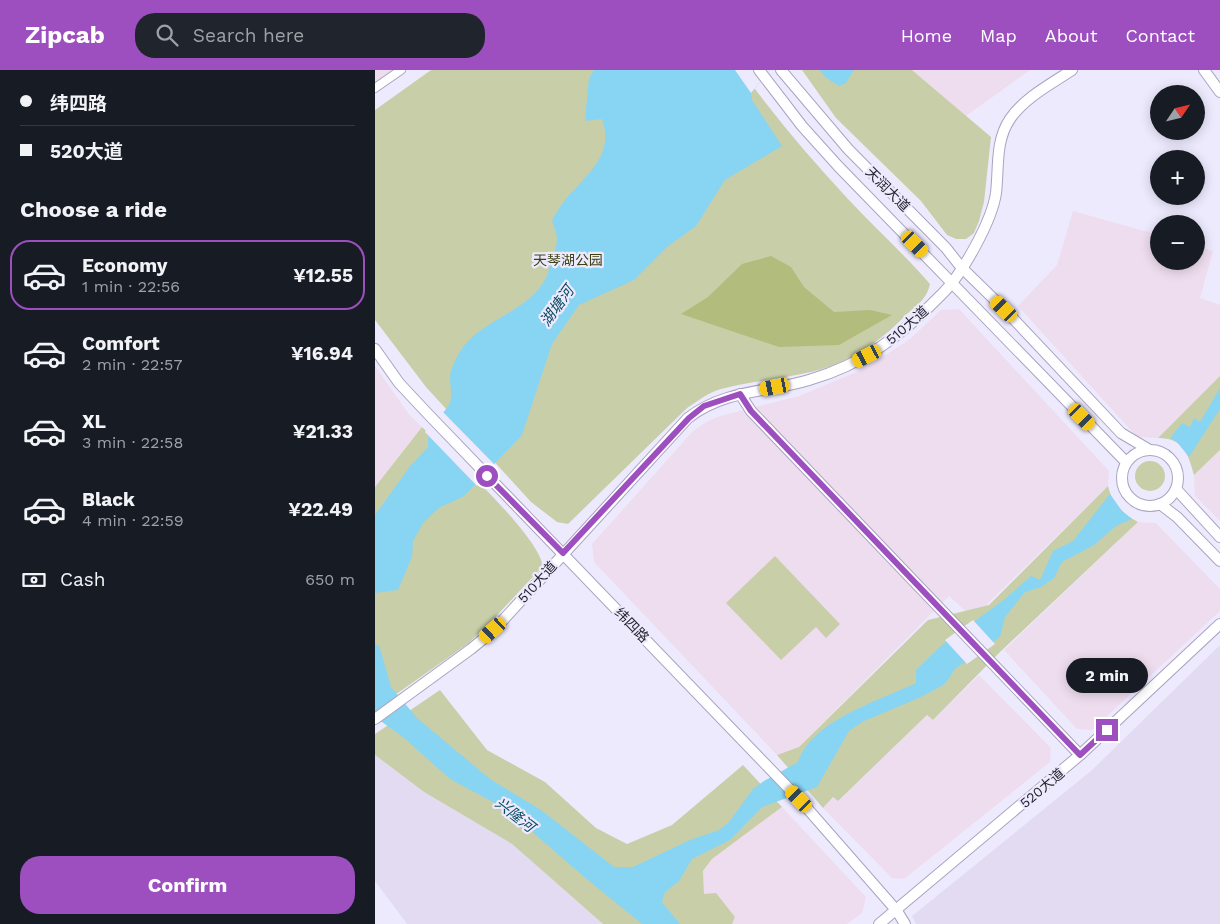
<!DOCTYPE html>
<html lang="en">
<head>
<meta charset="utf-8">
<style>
	body { margin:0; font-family:"Work Sans","Noto Sans SC",sans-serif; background:#20242c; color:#f1f3f6; height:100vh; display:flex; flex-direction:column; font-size:19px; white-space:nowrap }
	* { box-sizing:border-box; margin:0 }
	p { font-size:16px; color:#9ea1a6 }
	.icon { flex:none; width:28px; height:28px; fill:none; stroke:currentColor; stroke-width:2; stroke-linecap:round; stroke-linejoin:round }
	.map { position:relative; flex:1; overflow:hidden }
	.drawer { display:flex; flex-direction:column; background:#171b24; width:375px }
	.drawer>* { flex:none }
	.top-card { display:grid; align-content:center; height:110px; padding:0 20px; background:#171b24 }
	.needle { width:32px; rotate:55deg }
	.tools { position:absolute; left:775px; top:15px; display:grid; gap:10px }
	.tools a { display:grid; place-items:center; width:55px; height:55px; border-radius:50%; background:#171b24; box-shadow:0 2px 12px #0003; font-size:25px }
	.end { position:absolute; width:22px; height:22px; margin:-11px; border:6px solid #9d4fc0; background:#fff; box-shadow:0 0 0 2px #fff }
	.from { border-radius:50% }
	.bubble { position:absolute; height:35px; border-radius:18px; background:#171b24; box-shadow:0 2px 12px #0003; font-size:16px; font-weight:700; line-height:35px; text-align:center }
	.car { position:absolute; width:15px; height:30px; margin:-15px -8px; border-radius:6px; box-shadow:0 0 4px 1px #0007; background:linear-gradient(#f5c518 24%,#345 0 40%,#f5c518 0 76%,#345 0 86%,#f5c518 0) }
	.top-card b { display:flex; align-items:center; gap:18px; height:48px; font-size:19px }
	.top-card b+b { border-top:1px solid #363941 }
	.top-card i { width:12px; height:12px; background:#f1f3f6 }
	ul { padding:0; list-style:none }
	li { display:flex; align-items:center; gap:15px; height:70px; margin:0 10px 8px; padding:0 10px; border:2px solid transparent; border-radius:20px }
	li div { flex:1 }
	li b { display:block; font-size:19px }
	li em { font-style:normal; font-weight:700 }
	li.on { border-color:#9d4fc0 }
	li>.icon { width:45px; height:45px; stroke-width:1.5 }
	h2 { padding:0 20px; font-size:22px; line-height:60px }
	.pay { display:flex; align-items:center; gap:12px; height:55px; padding:0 20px; font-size:19px }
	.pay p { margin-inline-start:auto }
	.cta { display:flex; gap:10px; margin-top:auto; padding:10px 20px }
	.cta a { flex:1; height:58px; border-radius:20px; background:#9d4fc0; color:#fff; font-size:20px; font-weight:700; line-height:58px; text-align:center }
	header { display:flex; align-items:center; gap:30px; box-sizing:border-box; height:70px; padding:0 25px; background:#9d4fc0; color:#fff }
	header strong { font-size:24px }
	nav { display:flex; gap:28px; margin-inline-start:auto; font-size:18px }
	.search { width:350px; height:45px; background:#20242c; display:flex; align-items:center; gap:12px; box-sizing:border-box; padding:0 18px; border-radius:20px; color:#9ea1a6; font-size:19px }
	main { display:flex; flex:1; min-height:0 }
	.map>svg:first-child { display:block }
	.commercial { fill:#eeddef }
	.industrial { fill:#e3dbf1 }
	.green { fill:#c8cfa8 }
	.forest { fill:#b2bc7c }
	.water { fill:#88d4f3 }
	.pier { fill:#eeeafe }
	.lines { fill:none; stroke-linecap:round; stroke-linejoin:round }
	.street-casing { stroke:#a9a3c1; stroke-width:10 }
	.secondary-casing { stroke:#a9a3c1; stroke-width:12 }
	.street { stroke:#fff; stroke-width:8 }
	.secondary { stroke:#fff; stroke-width:10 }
	.route { stroke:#9d4fc0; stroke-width:6 }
	.labels { text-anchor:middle; stroke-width:4.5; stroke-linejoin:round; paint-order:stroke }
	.street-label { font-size:14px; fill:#211f2b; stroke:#eeeafe }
	.park-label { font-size:14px; fill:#3b4110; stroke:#eeeafe }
	.water-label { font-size:15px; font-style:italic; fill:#094b60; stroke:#eeeafe }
</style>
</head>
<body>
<header>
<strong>Zipcab</strong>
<div class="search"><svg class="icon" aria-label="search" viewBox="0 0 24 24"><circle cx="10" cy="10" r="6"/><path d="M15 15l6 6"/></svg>Search here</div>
<nav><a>Home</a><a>Map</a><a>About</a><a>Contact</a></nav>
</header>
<main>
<section class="drawer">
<div class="top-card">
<b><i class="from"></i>纬四路</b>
<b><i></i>520大道</b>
</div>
<h2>Choose a ride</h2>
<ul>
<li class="on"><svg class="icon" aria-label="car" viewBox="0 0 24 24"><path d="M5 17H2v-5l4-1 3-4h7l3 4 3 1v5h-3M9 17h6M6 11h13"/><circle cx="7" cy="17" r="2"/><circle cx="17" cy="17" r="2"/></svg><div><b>Economy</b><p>1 min · 22:56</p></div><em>¥12.55</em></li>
<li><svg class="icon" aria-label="car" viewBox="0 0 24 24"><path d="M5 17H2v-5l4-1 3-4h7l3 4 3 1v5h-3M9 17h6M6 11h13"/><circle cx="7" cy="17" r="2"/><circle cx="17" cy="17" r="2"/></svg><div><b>Comfort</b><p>2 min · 22:57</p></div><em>¥16.94</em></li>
<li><svg class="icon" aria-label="car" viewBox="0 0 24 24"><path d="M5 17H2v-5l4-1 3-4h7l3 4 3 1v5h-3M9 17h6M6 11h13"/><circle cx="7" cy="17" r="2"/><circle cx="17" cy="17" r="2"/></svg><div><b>XL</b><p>3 min · 22:58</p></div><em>¥21.33</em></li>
<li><svg class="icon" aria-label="car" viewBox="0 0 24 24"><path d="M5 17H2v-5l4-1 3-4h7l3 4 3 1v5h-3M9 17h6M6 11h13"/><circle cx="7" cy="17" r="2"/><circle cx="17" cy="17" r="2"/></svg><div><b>Black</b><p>4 min · 22:59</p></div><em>¥22.49</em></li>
</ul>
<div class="pay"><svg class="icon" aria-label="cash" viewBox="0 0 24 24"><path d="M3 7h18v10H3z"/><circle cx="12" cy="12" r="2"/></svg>Cash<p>650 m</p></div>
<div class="cta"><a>Confirm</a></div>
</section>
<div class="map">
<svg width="845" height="854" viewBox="0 0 845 854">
	<rect width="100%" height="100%" fill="#eeeafe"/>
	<!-- commercial -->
	<g class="commercial">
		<path d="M0 0H17L0 12Z"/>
		<path d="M537 0H655L591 46Z"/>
		<path d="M698 141 784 165V191H821V176L838 181 825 228 845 235V306L783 368 762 367 643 236 682 195Z"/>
		<path d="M584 239 734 401 733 416 598 548 574 526 424 677 402 685 219 492 217 474 318 361 331 352 345 346 424 326 491 298 535 269 566 240Z"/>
		<path d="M0 296 33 343 47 357 0 417Z"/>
		<path d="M845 380V451L820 426 819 405Z"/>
		<path d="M763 452 781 453 845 519V541L717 660 702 659 629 580Z"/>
		<path d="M604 605 676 678 675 692 529 809 517 808 448 738 458 726 463 731 552 645 558 650Z"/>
		<path d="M407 737 491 827 487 843 472 854H357L360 847 329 825 328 802 337 789Z"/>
	</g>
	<!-- industrial -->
	<g class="industrial">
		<path d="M845 575V854H541L537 846 716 701Z"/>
		<path d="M0 685 49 722 137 774 228 854H32L0 811Z"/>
	</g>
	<!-- green -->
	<g class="green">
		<path d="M56 0H366C399 46 435 88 473 129 500 158 529 184 555 214 551 231 542 234 530 246 505 272 472 294 436 302 406 309 375 311 346 319 334 322 323 331 312 338L193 454 182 452 156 432 51 317 0 250V40Z"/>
		<path d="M427 0H537L616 67 609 132 604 151 599 163 591 169H581L572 165 546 131 461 48Z"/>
		<path d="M845 306V380L819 405C813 383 808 368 783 368Z"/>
		<path d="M47 357C74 384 162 463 168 496L112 556 91 575 0 639V417Z"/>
		<circle cx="775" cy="406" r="15"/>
		<path d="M733 416C737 433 748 444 763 452L625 582 558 650 552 645 463 731 458 727 448 738 402 685 424 677 553 550 614 535Z"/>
		<path d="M400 486 465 554 451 568 441 557 406 590 351 533Z"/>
		<path d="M65 620 112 680 170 712 221 758 252 774 297 755 368 695 407 737 337 789 328 801 329 824 341 823 360 847 357 854H228L137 774 49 722 0 685V664Z"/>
	</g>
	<!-- forest -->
	<path class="forest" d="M396 186 416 197 429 217 459 242 495 240 517 245 464 275 404 277 306 244 333 227 367 194Z"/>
	<!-- water -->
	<g class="water">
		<path d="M219 0H395L376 23 377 30 407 76 350 110 321 156 292 177 259 210 204 235 177 274 147 365 89 426 64 438 48 453 38 471 37 487 23 520 0 523V445L36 395 53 377C53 352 61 354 74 335 79 326 73 311 76 301 78 295 82 286 86 280 106 249 155 242 172 206 174 201 174 196 176 191 182 176 185 168 177 152 191 114 244 96 227 49L210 51 214 8Z"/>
		<path d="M445 0H479L471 13 464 16 450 7Z"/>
		<path d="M845 318V339L814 387 802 372 795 368 807 353 815 357 819 348 825 352Z"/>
		<path d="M735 424 747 441 757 449 741 456 719 475 687 492 679 508 666 517 650 522 630 547 625 567 580 599 570 614 546 627 487 652 474 661 442 717 387 737 355 770 317 789 304 811 290 822 287 832 305 854H267L208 806 131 739 75 709 28 667 0 647V575H4L16 617 42 648 115 709 166 740 239 797H258L315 770 344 760 354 752 378 719 389 711 423 692C437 650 504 631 541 613V600L567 575 630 529 656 506 665 510 678 481 698 471Z"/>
	</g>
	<!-- pier -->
	<g class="pier">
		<path d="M360 0H395L376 23Z"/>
		<path d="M66 340 121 396 102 416 50 362Z"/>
		<path d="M598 550 620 574 592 594 570 570Z"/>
	</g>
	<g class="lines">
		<defs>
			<path id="street" d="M0 18 26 0"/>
			<g id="secondary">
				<path d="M384 0 427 56 463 96 751 392"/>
				<path d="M406 0 473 79 571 178 586 197 629 239 746 363 773 379"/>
				<path d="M829 0 845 22"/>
				<path d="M0 279 24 313 53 344 424 729 522 841 530 854"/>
				<path d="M365 324 376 341 705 685"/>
				<circle cx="775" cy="408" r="28"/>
				<path d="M801 419 845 467"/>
				<path d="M785 434 802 447 845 491"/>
				<path d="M0 649 96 579 119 560 313 348C351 319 391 323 434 310 489 294 527 265 566 225 587 205 617 151 621 123 624 98 620 71 635 49 649 28 676 14 697 0"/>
				<path d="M504 854 705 685 845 554"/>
			</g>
		</defs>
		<!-- street casing -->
		<use href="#street" class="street-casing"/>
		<!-- secondary casing -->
		<use href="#secondary" class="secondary-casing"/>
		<!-- street -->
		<use href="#street" class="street"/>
		<!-- secondary -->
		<use href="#secondary" class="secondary"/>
	</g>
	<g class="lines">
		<!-- route -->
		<path class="route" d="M112 406 188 483 314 348 329 336 365 324 376 341 705 685 732 660"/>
	</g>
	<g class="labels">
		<!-- street labels -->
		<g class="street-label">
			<text transform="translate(513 119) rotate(45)" y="5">天润大道</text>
			<text transform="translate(532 255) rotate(-41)" y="5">510大道</text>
			<text transform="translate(162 512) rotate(-48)" y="5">510大道</text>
			<text transform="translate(257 555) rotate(46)" y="5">纬四路</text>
			<text transform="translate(667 718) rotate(-40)" y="5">520大道</text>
		</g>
		<!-- park labels -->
		<g class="park-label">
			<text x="193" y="195">天琴湖公园</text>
		</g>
		<!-- water labels -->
		<g class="water-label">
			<text transform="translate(182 236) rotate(-54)" y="5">湖塘河</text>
			<text transform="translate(140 745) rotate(38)" y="5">兴隆河</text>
		</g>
	</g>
</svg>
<div class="tools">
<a><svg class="needle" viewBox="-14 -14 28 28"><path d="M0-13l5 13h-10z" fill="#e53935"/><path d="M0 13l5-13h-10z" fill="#9ea1a6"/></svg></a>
<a>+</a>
<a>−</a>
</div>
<i class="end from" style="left:112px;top:406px"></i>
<i class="end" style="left:732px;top:660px"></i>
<div class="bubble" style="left:691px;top:588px;width:82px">2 min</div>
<i class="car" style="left:540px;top:174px;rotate:136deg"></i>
<i class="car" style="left:629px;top:239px;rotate:314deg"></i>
<i class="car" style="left:492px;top:286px;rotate:243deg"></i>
<i class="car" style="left:400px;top:317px;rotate:259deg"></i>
<i class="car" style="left:707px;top:347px;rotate:136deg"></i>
<i class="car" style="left:118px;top:560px;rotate:228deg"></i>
<i class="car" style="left:424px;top:729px;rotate:316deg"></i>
</div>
</main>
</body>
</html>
